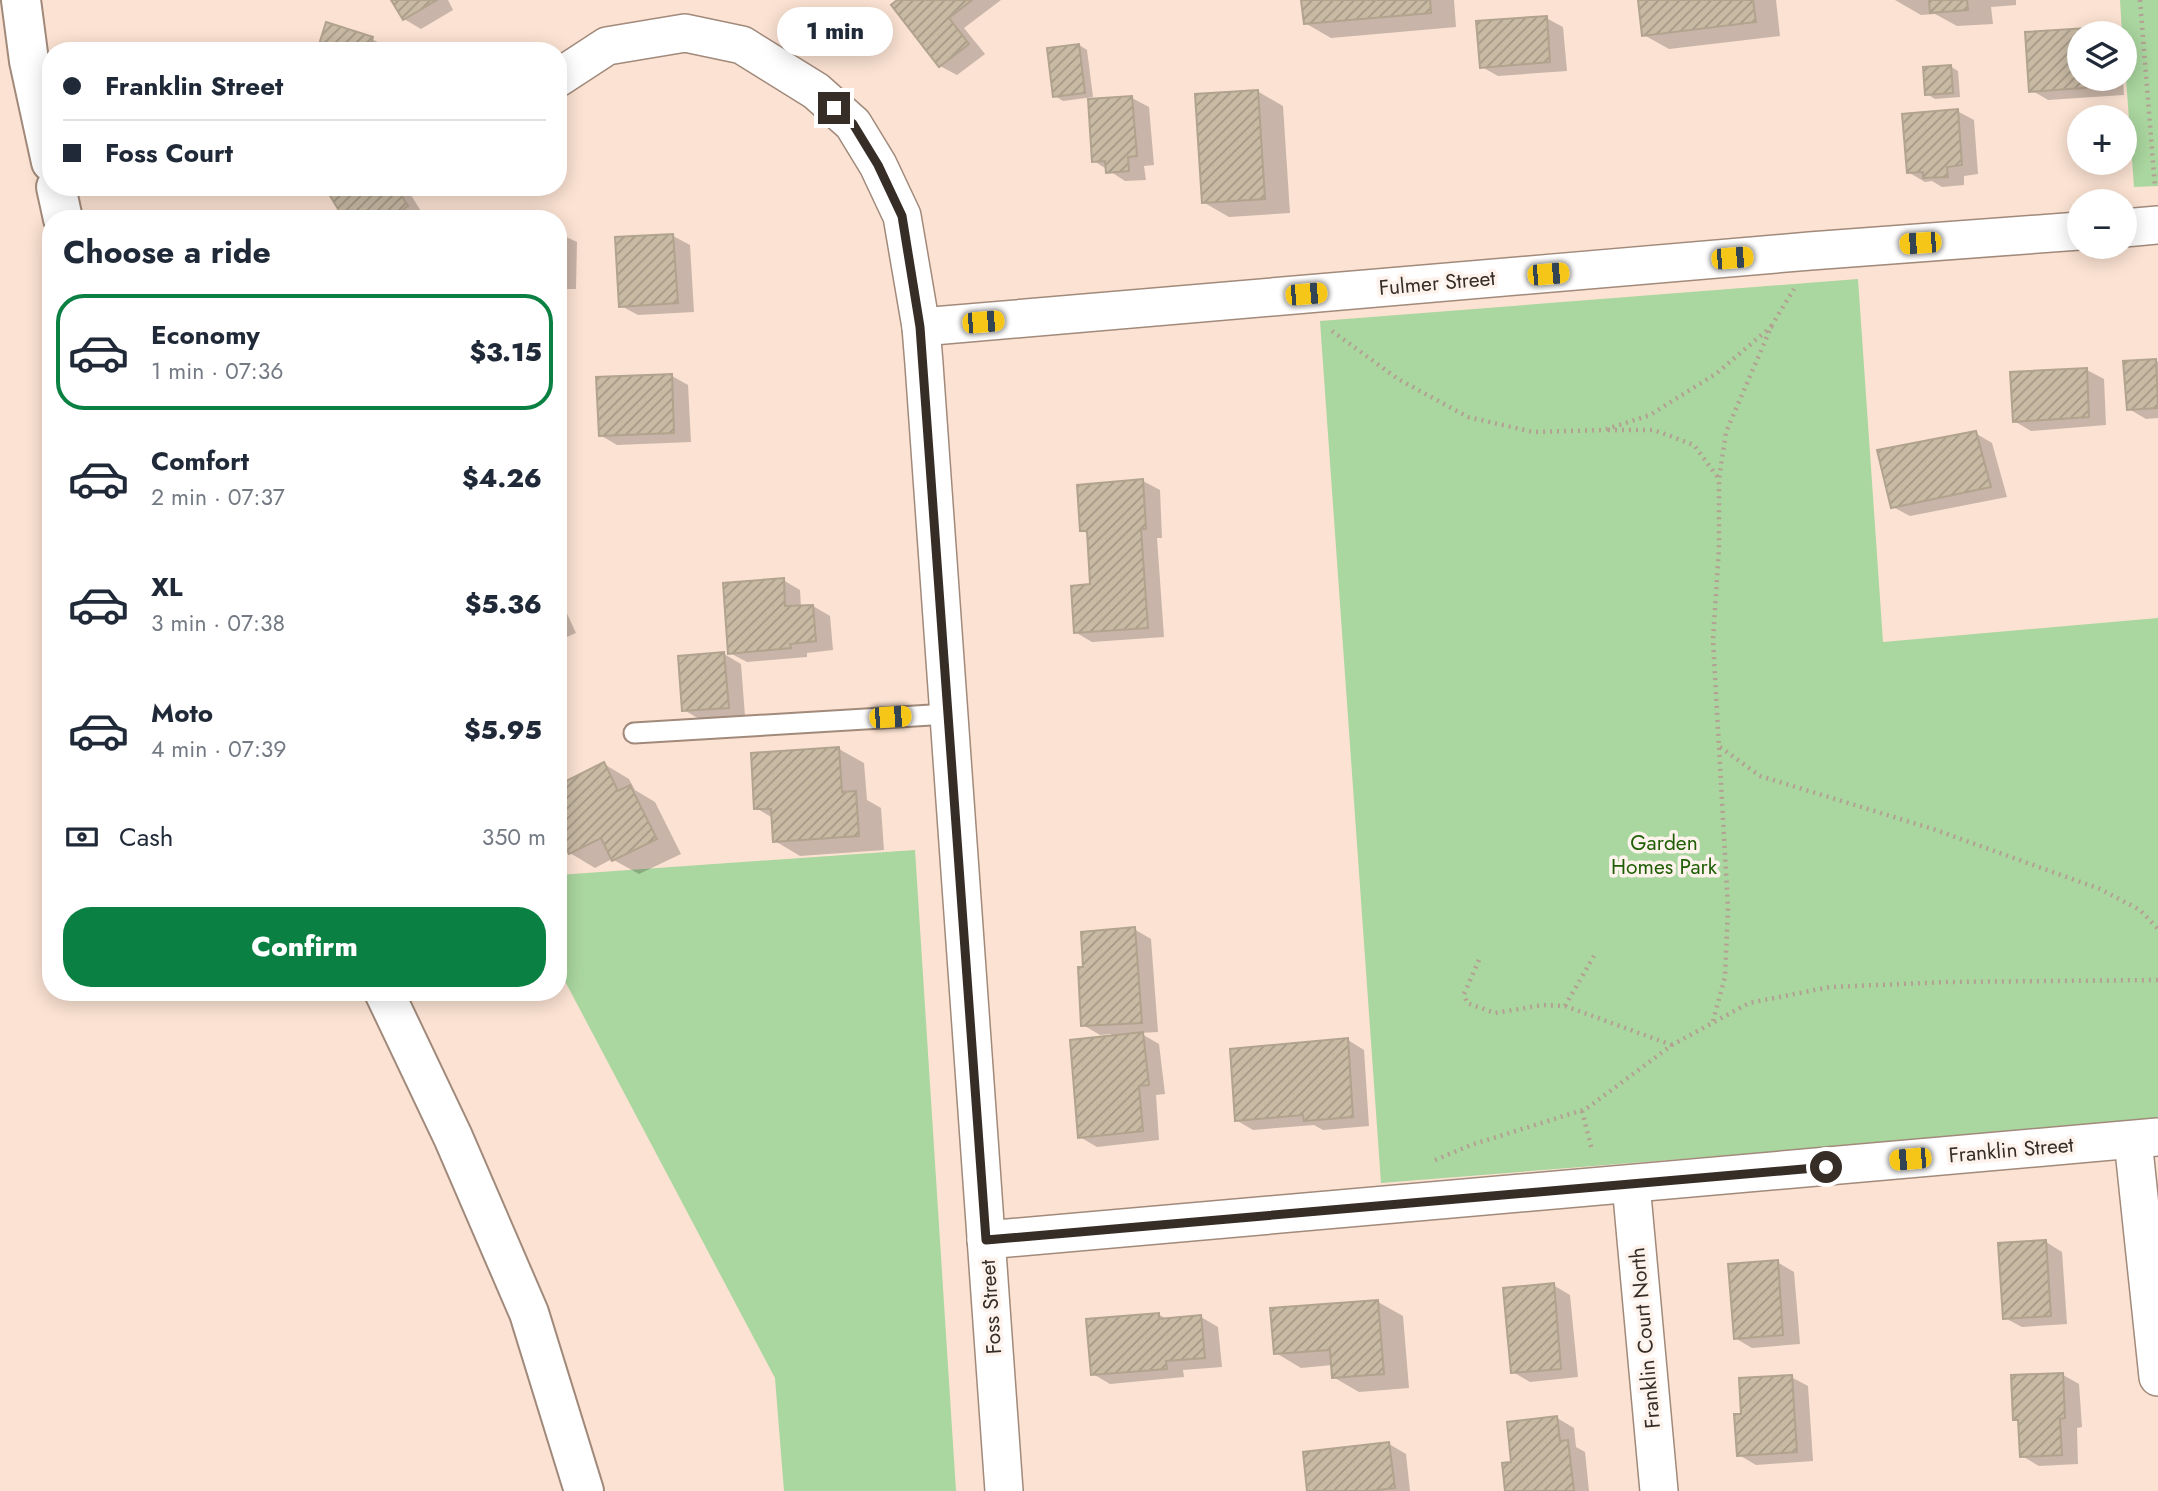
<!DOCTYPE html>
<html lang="en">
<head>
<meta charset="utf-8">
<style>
	body { margin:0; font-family:Jost,sans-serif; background:#f2f2f3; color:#1f2937; height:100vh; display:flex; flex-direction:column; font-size:26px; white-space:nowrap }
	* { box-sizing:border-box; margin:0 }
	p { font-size:23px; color:#747a83 }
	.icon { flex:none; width:38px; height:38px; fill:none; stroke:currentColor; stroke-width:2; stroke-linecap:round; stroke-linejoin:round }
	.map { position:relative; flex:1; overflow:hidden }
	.panel { position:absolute; left:42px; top:210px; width:525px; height:791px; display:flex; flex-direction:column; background:#fff; border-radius:28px; box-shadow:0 4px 18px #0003 }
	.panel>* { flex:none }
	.banner { position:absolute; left:42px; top:42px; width:525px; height:154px; border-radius:28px; box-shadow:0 4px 18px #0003; display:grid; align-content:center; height:154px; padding:0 21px; background:#fff }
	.fabs { position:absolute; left:2067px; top:21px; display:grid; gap:14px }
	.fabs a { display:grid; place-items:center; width:70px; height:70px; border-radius:50%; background:#fff; box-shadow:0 4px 18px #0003; font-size:35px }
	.end { position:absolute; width:32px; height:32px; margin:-16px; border:9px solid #372d27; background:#fff; box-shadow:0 0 0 4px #fff }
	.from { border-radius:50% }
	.bubble { position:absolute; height:49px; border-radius:24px; background:#fff; box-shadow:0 4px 18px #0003; font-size:23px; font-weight:800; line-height:49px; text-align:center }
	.car { position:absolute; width:21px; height:42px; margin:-21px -10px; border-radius:9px; box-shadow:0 0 5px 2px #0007; background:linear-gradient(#f5c518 24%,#345 0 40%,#f5c518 0 76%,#345 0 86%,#f5c518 0) }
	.banner b { display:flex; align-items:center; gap:24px; height:66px; font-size:26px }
	.banner b+b { border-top:2px solid #e0e1e3 }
	.banner i { width:18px; height:18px; background:#1f2937 }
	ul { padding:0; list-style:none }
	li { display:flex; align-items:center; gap:21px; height:116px; margin:0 14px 10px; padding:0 7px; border:4px solid transparent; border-radius:28px }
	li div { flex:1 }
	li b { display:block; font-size:26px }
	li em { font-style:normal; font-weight:800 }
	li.current { border-color:#0b8043 }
	li>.icon { width:63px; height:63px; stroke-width:1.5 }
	h2 { padding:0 21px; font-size:32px; line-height:84px }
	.pay { display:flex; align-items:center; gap:18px; height:77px; padding:0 21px; font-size:26px }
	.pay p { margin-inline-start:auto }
	.action { display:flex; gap:14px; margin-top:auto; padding:14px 21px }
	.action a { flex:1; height:80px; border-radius:28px; background:#0b8043; color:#fff; font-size:28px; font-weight:800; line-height:80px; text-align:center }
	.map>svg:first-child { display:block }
	.green { fill:#aad69f }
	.shadow { fill:#0003 }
	.building { fill:url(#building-hatch); stroke:#b2a38e; stroke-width:2 }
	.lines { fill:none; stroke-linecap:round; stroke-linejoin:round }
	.lane-casing { stroke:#a18a7b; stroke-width:23 }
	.street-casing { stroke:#a18a7b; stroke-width:40 }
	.highway-casing { stroke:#a18a7b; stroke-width:42 }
	.path { stroke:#b3a093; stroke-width:4.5; stroke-dasharray:2 5; stroke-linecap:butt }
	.lane { stroke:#fff; stroke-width:19 }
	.street { stroke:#fff; stroke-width:37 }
	.highway { stroke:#fff; stroke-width:38 }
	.route { stroke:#372d27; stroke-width:9 }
	.labels { text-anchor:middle; stroke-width:7; stroke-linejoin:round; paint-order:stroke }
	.street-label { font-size:21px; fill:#372d27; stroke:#fdf3ec }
	.park-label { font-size:21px; fill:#1f5e05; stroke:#fdf3ec }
</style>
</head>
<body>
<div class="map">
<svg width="2158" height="1491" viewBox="0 0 2158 1491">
	<defs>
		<pattern id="building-hatch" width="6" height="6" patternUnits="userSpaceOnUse" patternTransform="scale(1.75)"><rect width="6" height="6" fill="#c9baa4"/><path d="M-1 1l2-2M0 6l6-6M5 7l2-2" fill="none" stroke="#a49886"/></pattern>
	</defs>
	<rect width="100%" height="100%" fill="#fbe2d2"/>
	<!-- green -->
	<g class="green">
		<path d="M2120 0H2158V186L2134 187 2125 65 2124 33H2122Z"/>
		<path d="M1858 279 1883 642 2158 618V1121L1381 1183 1320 321Z"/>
		<path d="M915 850 956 1491H784L775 1378 558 968V875Z"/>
	</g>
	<!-- shadow -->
	<g class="shadow">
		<path d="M393 0H448L453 10 421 29 404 19Z"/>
		<path d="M900 0H1001L964 28 985 54 957 75 940 66Z"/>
		<path d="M1303 0H1454L1456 27 1331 38 1305 23Z"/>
		<path d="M1640 0H1776L1780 36 1669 49 1644 35Z"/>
		<path d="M1895 0H2016V5L1991 7 1993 24 1957 26 1935 14 1921 15Z"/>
		<path d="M1546 18 1563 27 1567 71 1498 76 1482 67Z"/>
		<path d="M2103 28 2112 33H2079V79H2123L2124 95 2048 100 2031 90 2027 34Z"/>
		<path d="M372 39 389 48 388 51H319Z"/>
		<path d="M1079 45 1087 50 1093 97 1063 101 1055 96Z"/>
		<path d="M1950 66 1958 71 1960 97 1935 99 1927 94Z"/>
		<path d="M1257 91 1283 106 1290 213 1229 217 1203 202Z"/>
		<path d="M1132 98 1149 107 1154 165 1144 166 1146 180 1125 181 1094 161Z"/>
		<path d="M1957 111 1974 120 1978 174 1964 176V185L1942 187 1932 181 1925 182 1908 172Z"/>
		<path d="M337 187H406L424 216 420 219H346Z"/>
		<path d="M558 233 577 242 576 289H558Z"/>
		<path d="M673 236 690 245 694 312 638 315 621 306Z"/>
		<path d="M2156 361 2158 362V418L2146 419 2129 409Z"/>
		<path d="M2087 370 2104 379 2106 425 2031 431 2014 421 2012 374Z"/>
		<path d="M672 376 688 385 691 442 617 445 600 435Z"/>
		<path d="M1975 433 1992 443 2007 497 1910 516 1893 507Z"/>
		<path d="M1143 481 1160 490 1162 538H1157L1164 637 1092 642 1075 632 1092 586 1089 535 1082 530 1079 487Z"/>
		<path d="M783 580 800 590 801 607 813 606 830 616 833 650 807 653V657L747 662 730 653Z"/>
		<path d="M558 594 576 633 558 641Z"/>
		<path d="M724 654 741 664 745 716 701 720 684 710Z"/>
		<path d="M839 749 864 763 867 800 881 808 884 850 800 856 775 841 773 818 756 808Z"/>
		<path d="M604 764 629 779 635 790 655 802 681 854 639 874 612 859 595 868 570 853Z"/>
		<path d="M1134 929 1151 939 1158 1032 1140 1033 1159 1044 1165 1094 1156 1095 1159 1140 1097 1147 1080 1137 1112 1037 1111 1034 1100 1035 1083 1025 1085 969Z"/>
		<path d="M1348 1040 1364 1050 1369 1126 1323 1130 1314 1125 1253 1130 1236 1120Z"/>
		<path d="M2046 1242 2062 1252 2067 1324 2022 1327 2005 1318Z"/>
		<path d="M1777 1262 1794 1272 1800 1344 1752 1348 1735 1338Z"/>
		<path d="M1553 1285 1570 1295 1578 1377 1530 1382 1513 1372Z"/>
		<path d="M1378 1302 1403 1316 1409 1388 1359 1392 1333 1377 1332 1365 1301 1368 1276 1353Z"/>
		<path d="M1158 1314 1168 1320 1201 1317 1218 1327 1222 1367 1183 1370 1184 1377 1110 1384 1093 1374Z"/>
		<path d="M2063 1375 2079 1384 2082 1427 2077 1428 2078 1464 2039 1466 2022 1456 2020 1422 2015 1419Z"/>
		<path d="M1791 1377 1808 1386 1813 1461 1756 1465 1739 1455 1743 1416Z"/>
		<path d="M1557 1418 1574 1428 1576 1447 1585 1452 1589 1491H1507L1512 1463Z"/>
		<path d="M1389 1444 1406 1454 1410 1491H1309Z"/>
	</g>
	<!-- building -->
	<g class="building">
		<path d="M391 0H437L403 20Z"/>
		<path d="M897 0H972L949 18 969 44 939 67 891 5Z"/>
		<path d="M1301 0H1430L1431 13 1304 24Z"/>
		<path d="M1638 0H1753L1756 22 1642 36Z"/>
		<path d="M1929 0H1967L1968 10 1930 13Z"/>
		<path d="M1547 16 1550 62 1480 68 1476 21Z"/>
		<path d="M326 22 373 37 369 51H317Z"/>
		<path d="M2104 27V33H2079V79H2107L2108 86 2029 92 2025 32Z"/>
		<path d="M1079 44 1085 93 1053 97 1047 48Z"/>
		<path d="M1951 65 1953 93 1925 95 1923 67Z"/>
		<path d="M1258 90 1265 199 1202 203 1195 94Z"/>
		<path d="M1132 96 1137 156 1128 157 1129 171 1106 173 1105 161 1092 162 1088 99Z"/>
		<path d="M1958 109 1962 165 1947 167 1948 177 1923 178V172L1907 173 1902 114Z"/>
		<path d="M335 187H396L408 206 389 219H344L329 194 337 190Z"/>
		<rect x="558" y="231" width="2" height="49"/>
		<path d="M673 234 678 303 619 307 615 237Z"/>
		<path d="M2156 359 2158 408 2127 410 2123 361Z"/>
		<path d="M2087 368 2089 417 2013 422 2010 372Z"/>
		<path d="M672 374 674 433 599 436 596 377Z"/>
		<path d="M1976 431 1991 487 1891 508 1877 450Z"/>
		<path d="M1143 479 1146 529H1141L1148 628 1074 633 1071 586 1090 584 1087 531H1080L1077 485Z"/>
		<path d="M784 578 785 606 813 605 816 641 790 644 791 648 728 654 723 583Z"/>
		<path d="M724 652 729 708 682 711 678 656Z"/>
		<path d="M839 747 842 792 856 791 859 836 773 842 771 809H754L751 753Z"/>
		<path d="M604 762 618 791 630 785 657 839 612 861 601 838 569 854 558 833V785Z"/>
		<path d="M1135 927 1142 1023 1081 1026 1078 967H1083L1081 932Z"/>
		<path d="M1143 1032 1149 1085 1139 1086 1143 1131 1078 1138 1070 1040Z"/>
		<path d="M1348 1038 1353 1117 1304 1121 1303 1115 1235 1121 1230 1049Z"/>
		<path d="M2046 1240 2051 1316 2003 1319 1998 1243Z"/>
		<path d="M1778 1260 1783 1335 1734 1339 1728 1264Z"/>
		<path d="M1554 1283 1561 1369 1511 1373 1503 1288Z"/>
		<path d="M1378 1300 1384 1374 1332 1378 1330 1350 1274 1354 1270 1308Z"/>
		<path d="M1159 1313V1319L1201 1315 1205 1358 1166 1361 1167 1369 1091 1375 1086 1319Z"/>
		<path d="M2063 1373 2065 1418 2060 1419 2062 1455 2020 1457 2018 1420H2013L2011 1375Z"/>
		<path d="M1792 1375 1797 1452 1737 1456 1734 1414H1741L1739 1378Z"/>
		<path d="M1557 1416 1560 1441 1568 1440 1574 1491H1505L1502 1463 1511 1462 1507 1422Z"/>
		<path d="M1389 1442 1395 1488 1370 1491H1307L1303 1452Z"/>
	</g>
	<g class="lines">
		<defs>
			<path id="lane" d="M634 733 948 714"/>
			<g id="street">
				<path d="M558 78 607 46 685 33 742 45 816 91 853 124 878 165 902 216 921 327 924 364 1004 1491"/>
				<path d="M2124 228 2158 225"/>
				<path d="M921 327 1810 251 2079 231"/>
				<path d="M2133 1140 2158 1377"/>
				<path d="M1631 1184 1659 1491"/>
				<path d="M986 1240 2158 1137"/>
			</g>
			<g id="highway">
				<path d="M21 0 29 61 51 162"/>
				<path d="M56 187 63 219"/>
				<path d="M384 992 453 1137 529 1313 584 1491"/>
			</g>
		</defs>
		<!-- lane casing -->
		<use href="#lane" class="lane-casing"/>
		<!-- street casing -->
		<use href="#street" class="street-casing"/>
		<!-- highway casing -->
		<use href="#highway" class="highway-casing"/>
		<!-- path -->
		<g class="path">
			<path d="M2140 0 2155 187"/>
			<path d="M1332 331 1398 379 1468 417 1533 432 1604 430 1650 415 1717 373 1772 326"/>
			<path d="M1608 430H1654L1694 445 1719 479"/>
			<path d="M1720 747 1760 776 1933 829 2100 889 2140 910 2158 929"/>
			<path d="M1479 960 1464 994 1467 1003 1495 1013 1543 1005 1565 1006 1672 1045"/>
			<path d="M1565 1006 1595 954"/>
			<path d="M1713 1021 1725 977 1728 908 1713 640 1719 548V479L1726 432 1772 325 1794 289"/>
			<path d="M1582 1111 1592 1150"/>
			<path d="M1435 1160 1471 1145 1586 1109 1672 1045 1749 1003 1830 987 1948 982 2158 980"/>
		</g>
		<!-- lane -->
		<use href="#lane" class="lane"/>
		<!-- street -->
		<use href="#street" class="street"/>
		<!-- highway -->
		<use href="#highway" class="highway"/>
	</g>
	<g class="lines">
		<!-- route -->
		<path class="route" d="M834 108 853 124 878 165 902 216 920 327 986 1240 1826 1167"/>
	</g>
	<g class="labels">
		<!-- street labels -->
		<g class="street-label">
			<text transform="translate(1437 283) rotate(-5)" y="7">Fulmer Street</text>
			<text transform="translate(2011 1150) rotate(-5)" y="7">Franklin Street</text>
			<text transform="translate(991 1307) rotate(-94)" y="7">Foss Street</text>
			<text transform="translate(1645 1338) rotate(-95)" y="7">Franklin Court North</text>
		</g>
		<!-- park labels -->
		<g class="park-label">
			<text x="1664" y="850">Garden<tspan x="1664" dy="24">Homes Park</tspan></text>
		</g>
	</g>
</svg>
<div class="fabs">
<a><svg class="icon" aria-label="layers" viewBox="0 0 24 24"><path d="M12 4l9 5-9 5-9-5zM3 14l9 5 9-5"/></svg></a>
<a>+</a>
<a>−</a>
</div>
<i class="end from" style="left:1826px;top:1167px"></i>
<i class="end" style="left:834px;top:108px"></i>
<div class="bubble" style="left:777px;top:7px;width:116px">1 min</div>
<i class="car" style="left:1920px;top:243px;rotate:266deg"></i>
<i class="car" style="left:1732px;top:258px;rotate:85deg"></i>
<i class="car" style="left:1548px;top:274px;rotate:85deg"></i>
<i class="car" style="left:1306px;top:294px;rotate:85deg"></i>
<i class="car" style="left:983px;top:322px;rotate:85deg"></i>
<i class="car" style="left:890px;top:717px;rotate:86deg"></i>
<i class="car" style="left:1910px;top:1159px;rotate:265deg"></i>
<div class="banner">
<b><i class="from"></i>Franklin Street</b>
<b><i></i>Foss Court</b>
</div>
<section class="panel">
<h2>Choose a ride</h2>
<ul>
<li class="current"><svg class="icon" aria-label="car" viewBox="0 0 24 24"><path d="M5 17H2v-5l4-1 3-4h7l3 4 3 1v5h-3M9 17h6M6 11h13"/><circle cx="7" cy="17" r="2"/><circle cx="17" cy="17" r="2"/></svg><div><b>Economy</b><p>1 min · 07:36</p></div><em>$3.15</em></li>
<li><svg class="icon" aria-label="car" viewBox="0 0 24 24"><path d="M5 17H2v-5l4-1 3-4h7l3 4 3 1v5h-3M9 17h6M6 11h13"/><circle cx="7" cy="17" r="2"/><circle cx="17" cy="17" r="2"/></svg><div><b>Comfort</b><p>2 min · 07:37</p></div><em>$4.26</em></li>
<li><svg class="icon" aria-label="car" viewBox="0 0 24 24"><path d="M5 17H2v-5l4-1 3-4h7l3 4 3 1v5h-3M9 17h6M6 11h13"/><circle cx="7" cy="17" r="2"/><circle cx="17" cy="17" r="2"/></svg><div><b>XL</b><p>3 min · 07:38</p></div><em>$5.36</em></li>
<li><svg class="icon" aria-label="car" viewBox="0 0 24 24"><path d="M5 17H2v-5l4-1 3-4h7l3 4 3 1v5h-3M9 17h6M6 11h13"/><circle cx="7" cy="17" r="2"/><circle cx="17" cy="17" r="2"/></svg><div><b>Moto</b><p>4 min · 07:39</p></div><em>$5.95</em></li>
</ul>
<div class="pay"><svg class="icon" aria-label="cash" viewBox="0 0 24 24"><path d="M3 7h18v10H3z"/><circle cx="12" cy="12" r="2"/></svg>Cash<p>350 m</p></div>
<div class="action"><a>Confirm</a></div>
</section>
</div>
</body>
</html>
